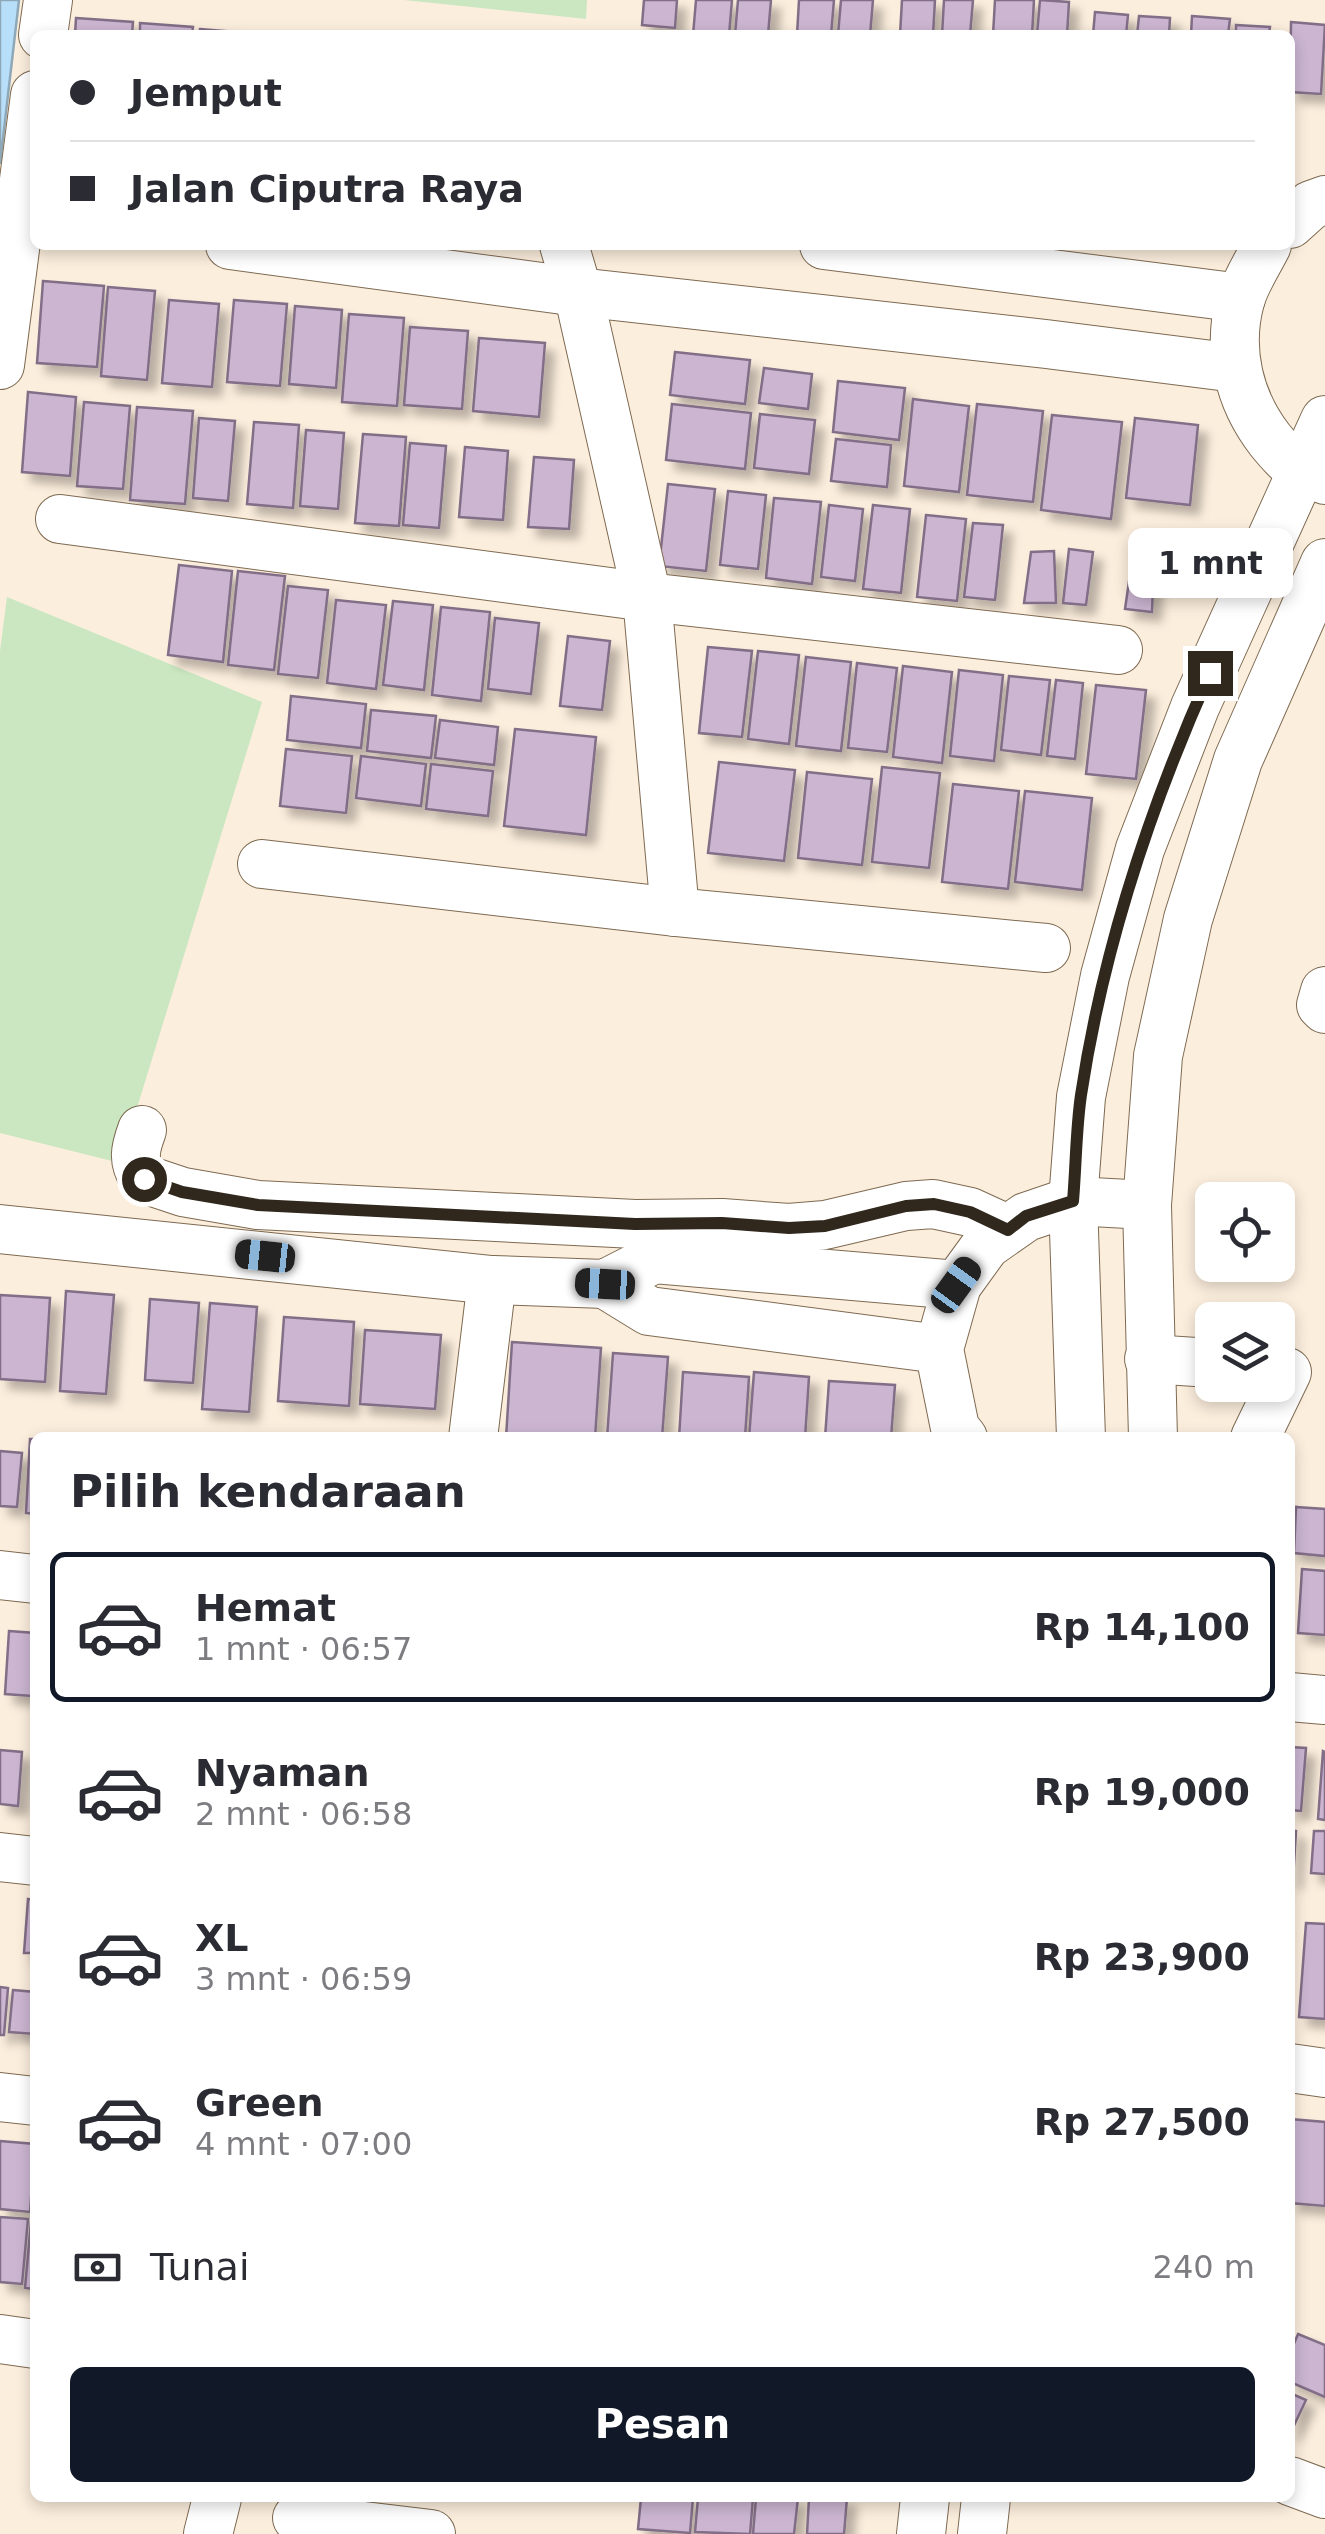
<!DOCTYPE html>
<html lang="id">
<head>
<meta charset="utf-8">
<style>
	body { margin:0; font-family:"DejaVu Sans",sans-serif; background:#f7f7f7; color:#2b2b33; height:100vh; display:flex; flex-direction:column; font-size:38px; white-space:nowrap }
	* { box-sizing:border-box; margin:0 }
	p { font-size:32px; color:#7c7c81 }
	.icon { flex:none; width:55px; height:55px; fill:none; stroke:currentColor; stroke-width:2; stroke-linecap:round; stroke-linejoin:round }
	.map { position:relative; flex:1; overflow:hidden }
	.side { position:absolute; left:30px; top:1432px; width:1265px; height:1070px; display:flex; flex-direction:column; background:#fff; border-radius:15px; box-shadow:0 5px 15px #0003 }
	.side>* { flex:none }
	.hud { position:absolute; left:30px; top:30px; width:1265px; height:220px; border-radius:15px; box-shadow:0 5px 15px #0003; display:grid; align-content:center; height:220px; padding:0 40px; background:#fff }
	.tools { position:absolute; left:1195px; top:1182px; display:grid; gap:20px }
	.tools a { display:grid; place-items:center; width:100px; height:100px; border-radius:15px; background:#fff; box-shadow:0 5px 15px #0003; font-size:50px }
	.end { position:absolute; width:45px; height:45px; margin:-22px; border:12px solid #30281d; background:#fff; box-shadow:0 0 0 5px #fff }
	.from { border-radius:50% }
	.bubble { position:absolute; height:70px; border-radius:15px; background:#fff; box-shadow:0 5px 15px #0003; font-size:32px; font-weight:700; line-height:70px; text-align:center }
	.car { position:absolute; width:30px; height:60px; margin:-30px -15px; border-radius:12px; box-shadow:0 0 8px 2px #0007; background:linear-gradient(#222 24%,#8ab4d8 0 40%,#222 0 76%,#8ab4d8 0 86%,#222 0) }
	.hud b { display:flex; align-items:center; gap:35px; height:95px; font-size:38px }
	.hud b+b { border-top:2px solid #e1e1e2 }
	.hud i { width:25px; height:25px; background:#2b2b33 }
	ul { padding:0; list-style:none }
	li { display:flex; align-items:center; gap:30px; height:150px; margin:0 20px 15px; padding:0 20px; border:5px solid transparent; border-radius:15px }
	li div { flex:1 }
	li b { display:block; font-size:38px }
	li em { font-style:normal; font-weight:700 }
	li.active { border-color:#111827 }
	li>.icon { width:90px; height:90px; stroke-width:1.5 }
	h2 { padding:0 40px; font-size:45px; line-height:120px }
	.pay { display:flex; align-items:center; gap:25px; height:110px; padding:0 40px; font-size:38px }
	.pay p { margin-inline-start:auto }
	.primary-button { display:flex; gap:20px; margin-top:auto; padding:20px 40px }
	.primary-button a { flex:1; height:115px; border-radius:15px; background:#111827; color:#fff; font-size:40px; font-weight:700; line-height:115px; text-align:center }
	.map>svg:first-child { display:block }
	.green { fill:#cae7c1 }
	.water { fill:#b8dff9; stroke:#8fa8b7; stroke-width:2.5 }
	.building { fill:#cbb5d1; stroke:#826e87; stroke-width:2.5; filter:url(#shadow) }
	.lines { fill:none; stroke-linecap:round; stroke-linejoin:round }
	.minor-casing { stroke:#7e6a51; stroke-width:50 }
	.minor { stroke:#fff; stroke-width:48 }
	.route { stroke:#30281d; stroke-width:12 }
</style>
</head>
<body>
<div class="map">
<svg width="1325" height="2534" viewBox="0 0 1325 2534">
	<defs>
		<filter id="shadow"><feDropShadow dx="9" dy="9" stdDeviation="5" flood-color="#0004"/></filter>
	</defs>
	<rect width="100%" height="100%" fill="#fceedd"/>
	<!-- green -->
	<g class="green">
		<path d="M404 0H587L586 19Z"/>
		<path d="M7 597 262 702 120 1163 0 1133V651Z"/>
	</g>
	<!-- water -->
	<path class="water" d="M0 0H19L0 164Z"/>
	<!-- building -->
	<g class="building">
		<path d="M644 0H677L675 28 642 25Z"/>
		<path d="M696 0H732L729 35H693Z"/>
		<path d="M738 0H771L768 35H735Z"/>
		<path d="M799 0H834L831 35H797Z"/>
		<path d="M841 0H873L870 35H838Z"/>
		<path d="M902 0H935L933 35H900Z"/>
		<path d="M944 0H973L970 35H942Z"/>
		<path d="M995 0H1034L1032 35H993Z"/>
		<path d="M1040 0 1069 2 1067 35H1037Z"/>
		<path d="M1095 12 1128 15 1126 35H1093Z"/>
		<path d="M1139 16 1170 18 1169 35H1137Z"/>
		<path d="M1192 16 1230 19 1228 35H1191Z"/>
		<path d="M76 18 133 22 132 35H75Z"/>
		<path d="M1291 22 1325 25 1321 94 1290 92Z"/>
		<path d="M140 23 193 27 192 35H140Z"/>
		<path d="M1236 25 1270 27 1269 35H1236Z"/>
		<path d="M200 29 248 33V35H199Z"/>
		<path d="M43 281 104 286 97 367 37 363Z"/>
		<path d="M108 287 155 291 147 380 101 376Z"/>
		<path d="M169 300 219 304 212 387 162 383Z"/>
		<path d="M234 300 287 304 280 386 227 382Z"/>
		<path d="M295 306 342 310 336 388 289 384Z"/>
		<path d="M349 314 404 318 397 406 342 402Z"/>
		<path d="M410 327 468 331 462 409 404 405Z"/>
		<path d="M479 338 545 343 539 417 473 411Z"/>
		<path d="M675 352 750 360 745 404 670 395Z"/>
		<path d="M764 368 812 374 808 409 759 403Z"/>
		<path d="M838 381 905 388 899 440 833 432Z"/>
		<path d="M28 392 76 397 70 476 22 472Z"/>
		<path d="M913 399 969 406 959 492 904 486Z"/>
		<path d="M84 402 130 406 123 489 77 486Z"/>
		<path d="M672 404 751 413 745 469 666 460Z"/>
		<path d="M977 404 1043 411 1033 502 967 495Z"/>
		<path d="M137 407 193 411 185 504 130 500Z"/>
		<path d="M760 414 815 420 809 474 754 468Z"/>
		<path d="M1052 415 1122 422 1111 519 1041 510Z"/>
		<path d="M199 418 235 421 228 501 193 498Z"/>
		<path d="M1135 418 1198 425 1190 505 1126 498Z"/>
		<path d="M254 422 299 425 293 508 247 504Z"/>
		<path d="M306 430 344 433 338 509 300 506Z"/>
		<path d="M363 434 406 437 399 526 355 523Z"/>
		<path d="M836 439 891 445 887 487 831 481Z"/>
		<path d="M410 443 446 446 439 528 403 525Z"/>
		<path d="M465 447 508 451 503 520 459 517Z"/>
		<path d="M534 457 574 460 569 529 528 527Z"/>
		<path d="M668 484 715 489 706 571 659 566Z"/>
		<path d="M728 491 766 495 758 569 720 565Z"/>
		<path d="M774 498 821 502 812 584 766 578Z"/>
		<path d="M829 505 863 509 855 581 821 577Z"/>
		<path d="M873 505 910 509 901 593 863 589Z"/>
		<path d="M926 515 966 519 957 601 917 597Z"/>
		<path d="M973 523 1003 525 995 600 964 597Z"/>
		<path d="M1069 549 1093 552 1086 605 1063 603Z"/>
		<path d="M1054 551 1056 603H1024L1031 552Z"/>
		<path d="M1154 558 1152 612 1125 609 1132 561Z"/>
		<path d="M179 565 232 571 223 662 168 655Z"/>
		<path d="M238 571 285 576 274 670 228 665Z"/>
		<path d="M288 586 328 590 318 678 278 674Z"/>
		<path d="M336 600 386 605 376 689 327 683Z"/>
		<path d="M393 601 433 605 424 690 383 685Z"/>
		<path d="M441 607 490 612 481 701 432 695Z"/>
		<path d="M495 618 539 623 531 694 488 689Z"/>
		<path d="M568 636 610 641 602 710 560 706Z"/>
		<path d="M708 647 752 651 742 737 699 733Z"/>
		<path d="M758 651 799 655 789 744 748 739Z"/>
		<path d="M806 657 851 662 841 751 796 746Z"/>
		<path d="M857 663 897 668 887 752 848 748Z"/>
		<path d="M903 666 952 672 942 763 893 757Z"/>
		<path d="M959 670 1003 675 994 761 950 756Z"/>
		<path d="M1009 676 1050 680 1041 755 1001 750Z"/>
		<path d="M1056 680 1083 683 1075 759 1047 756Z"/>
		<path d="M1096 685 1146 690 1136 779 1086 774Z"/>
		<path d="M291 696 366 704 361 748 287 740Z"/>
		<path d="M371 710 436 716 431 758 367 751Z"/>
		<path d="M440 720 498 727 494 765 435 758Z"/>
		<path d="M515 729 596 737 586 835 504 826Z"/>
		<path d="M286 749 352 756 346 813 280 806Z"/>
		<path d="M361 756 426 764 421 806 356 798Z"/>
		<path d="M719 762 795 770 784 861 708 853Z"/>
		<path d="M431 764 493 771 488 816 426 809Z"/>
		<path d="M882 767 940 773 929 868 872 862Z"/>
		<path d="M807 772 872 779 862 865 798 858Z"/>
		<path d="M953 784 1019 791 1008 889 942 882Z"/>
		<path d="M1025 791 1092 798 1082 890 1015 882Z"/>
		<path d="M66 1291 114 1295 106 1394 60 1391Z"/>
		<path d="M0 1295 50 1298 45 1382 0 1379Z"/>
		<path d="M150 1299 199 1303 193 1383 145 1380Z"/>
		<path d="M210 1303 257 1307 249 1412 202 1409Z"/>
		<path d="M284 1317 354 1322 349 1406 278 1401Z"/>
		<path d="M365 1330 441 1335 435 1409 360 1404Z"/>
		<path d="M512 1342 601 1348 595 1438H506Z"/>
		<path d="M613 1353 668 1357 662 1438H607Z"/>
		<path d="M683 1372 749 1377 745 1438H679Z"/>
		<path d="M754 1372 809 1377 805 1438H749Z"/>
		<path d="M829 1381 895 1385 891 1438H825Z"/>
		<path d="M30 1439H35V1514L26 1513Z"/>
		<path d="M0 1451 22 1453 17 1507 0 1506Z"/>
		<path d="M1290 1507H1296L1294 1548H1290Z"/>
		<path d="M1296 1507 1325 1509V1556L1294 1553Z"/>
		<path d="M1302 1569 1325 1571V1635L1298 1633Z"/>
		<path d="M9 1631 35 1633 32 1696 5 1694Z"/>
		<path d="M1290 1747 1306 1748 1301 1811 1290 1810Z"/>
		<path d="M0 1750 22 1752 18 1806 0 1804Z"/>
		<path d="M1323 1751 1325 1752V1820L1318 1819Z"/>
		<path d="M1290 1830 1296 1831 1293 1880H1290Z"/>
		<path d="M1314 1831H1325V1874L1311 1873Z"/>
		<path d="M28 1899 35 1900V1953H24Z"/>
		<path d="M1306 1923 1325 1924V2019L1299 2017Z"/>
		<path d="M0 1987 8 1988 4 2035H0Z"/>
		<path d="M13 1990 35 1992V2034L9 2032Z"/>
		<path d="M1290 2119 1325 2122V2206L1290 2203Z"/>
		<path d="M0 2141 35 2144 30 2212 0 2209Z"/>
		<path d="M0 2217 28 2219 22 2284 0 2282Z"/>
		<path d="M31 2222H35V2289L25 2288Z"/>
		<path d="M1298 2334 1325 2345V2397L1290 2382V2353Z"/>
		<path d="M1290 2393 1306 2400 1290 2434Z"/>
		<path d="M641 2498H693L690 2533 638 2529Z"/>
		<path d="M698 2498H753L750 2534 695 2532Z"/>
		<path d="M756 2498H798L794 2534H753Z"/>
		<path d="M809 2498H847L844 2534H807Z"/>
	</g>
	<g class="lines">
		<defs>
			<g id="minor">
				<path d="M43 35 48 0"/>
				<path d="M1290 224 1311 205 1325 200"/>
				<path d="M230 245 578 292 1046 344 1236 368"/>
				<path d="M564 245 578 292 647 597 675 912"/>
				<path d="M824 245 1241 298"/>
				<path d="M1267 245C1258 263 1245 282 1240 301 1227 350 1239 400 1270 440 1279 451 1290 464 1303 471 1310 475 1318 477 1325 480"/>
				<path d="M0 365 35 95"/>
				<path d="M60 519 647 597 1118 650"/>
				<path d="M262 864 675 912 1046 948"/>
				<path d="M1325 991 1321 1005 1325 1009"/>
				<path d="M142 1130C135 1149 132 1161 144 1179L183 1192 258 1205 635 1224 722 1223 789 1228 825 1225 906 1206 933 1204 970 1212 1007 1229"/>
				<path d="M0 1229 492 1280 605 1284 654 1259 957 1285"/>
				<path d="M605 1284 649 1311 939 1349"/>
				<path d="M1149 1359 1212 1363"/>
				<path d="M473 1438 492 1280"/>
				<path d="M963 1438 955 1428 939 1349 957 1285 986 1245 1026 1217 1073 1201 1147 1205"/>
				<path d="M1081 1438 1073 1201 1081 1097 1105 976 1140 849 1195 707 1325 420"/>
				<path d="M1153 1438 1147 1205 1158 1056 1188 919 1238 760 1325 563"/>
				<path d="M1255 1438 1287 1372 1278 1371"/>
				<path d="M0 1575 35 1579"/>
				<path d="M1290 1697 1325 1700"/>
				<path d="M0 1857 35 1861"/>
				<path d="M1290 2068 1325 2073"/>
				<path d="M0 2097 35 2101"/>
				<path d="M0 2339 35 2344"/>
				<path d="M1290 2481 1325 2494"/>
				<path d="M297 2518 431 2534"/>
				<path d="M208 2534 217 2498"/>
				<path d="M921 2534 925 2498"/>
				<path d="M982 2534 986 2498"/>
			</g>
		</defs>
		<!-- minor casing -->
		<use href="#minor" class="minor-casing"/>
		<!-- minor -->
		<use href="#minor" class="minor"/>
	</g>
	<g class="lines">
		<!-- route -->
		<path class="route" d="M144 1179 182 1192 258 1205 635 1224 722 1223 789 1228 825 1226 906 1206 934 1204 970 1212 1008 1230 1026 1216 1073 1201C1076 1166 1076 1129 1081 1095 1103 949 1150 807 1210 673"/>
	</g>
</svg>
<div class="tools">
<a><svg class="icon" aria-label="locate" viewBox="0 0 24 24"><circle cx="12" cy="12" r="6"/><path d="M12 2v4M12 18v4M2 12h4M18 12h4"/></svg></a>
<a><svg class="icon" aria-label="layers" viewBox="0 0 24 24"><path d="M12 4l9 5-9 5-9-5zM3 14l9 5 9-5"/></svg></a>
</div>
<i class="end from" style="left:144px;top:1179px"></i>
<i class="end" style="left:1210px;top:673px"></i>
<div class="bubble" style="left:1128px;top:528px;width:165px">1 mnt</div>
<i class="car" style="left:265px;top:1256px;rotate:276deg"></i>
<i class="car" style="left:605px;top:1284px;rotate:273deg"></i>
<i class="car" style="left:956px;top:1285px;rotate:36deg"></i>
<div class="hud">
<b><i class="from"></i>Jemput</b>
<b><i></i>Jalan Ciputra Raya</b>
</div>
<section class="side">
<h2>Pilih kendaraan</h2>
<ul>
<li class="active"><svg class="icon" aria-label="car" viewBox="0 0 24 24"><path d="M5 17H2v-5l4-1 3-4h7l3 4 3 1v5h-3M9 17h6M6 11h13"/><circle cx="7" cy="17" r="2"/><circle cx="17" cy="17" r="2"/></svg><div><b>Hemat</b><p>1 mnt · 06:57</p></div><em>Rp 14,100</em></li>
<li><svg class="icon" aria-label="car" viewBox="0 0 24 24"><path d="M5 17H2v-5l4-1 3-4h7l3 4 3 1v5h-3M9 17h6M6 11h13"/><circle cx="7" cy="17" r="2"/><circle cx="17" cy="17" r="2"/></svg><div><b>Nyaman</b><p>2 mnt · 06:58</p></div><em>Rp 19,000</em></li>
<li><svg class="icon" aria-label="car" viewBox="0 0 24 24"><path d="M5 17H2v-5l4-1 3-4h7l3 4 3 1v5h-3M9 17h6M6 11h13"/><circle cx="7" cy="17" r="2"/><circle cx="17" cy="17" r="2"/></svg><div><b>XL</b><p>3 mnt · 06:59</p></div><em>Rp 23,900</em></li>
<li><svg class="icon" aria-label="car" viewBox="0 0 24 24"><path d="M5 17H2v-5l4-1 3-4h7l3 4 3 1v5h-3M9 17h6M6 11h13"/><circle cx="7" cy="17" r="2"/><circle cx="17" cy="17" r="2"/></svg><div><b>Green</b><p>4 mnt · 07:00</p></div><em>Rp 27,500</em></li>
</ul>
<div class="pay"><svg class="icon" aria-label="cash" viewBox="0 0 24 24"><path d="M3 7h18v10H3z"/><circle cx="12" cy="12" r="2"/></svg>Tunai<p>240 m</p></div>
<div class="primary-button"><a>Pesan</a></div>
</section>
</div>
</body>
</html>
